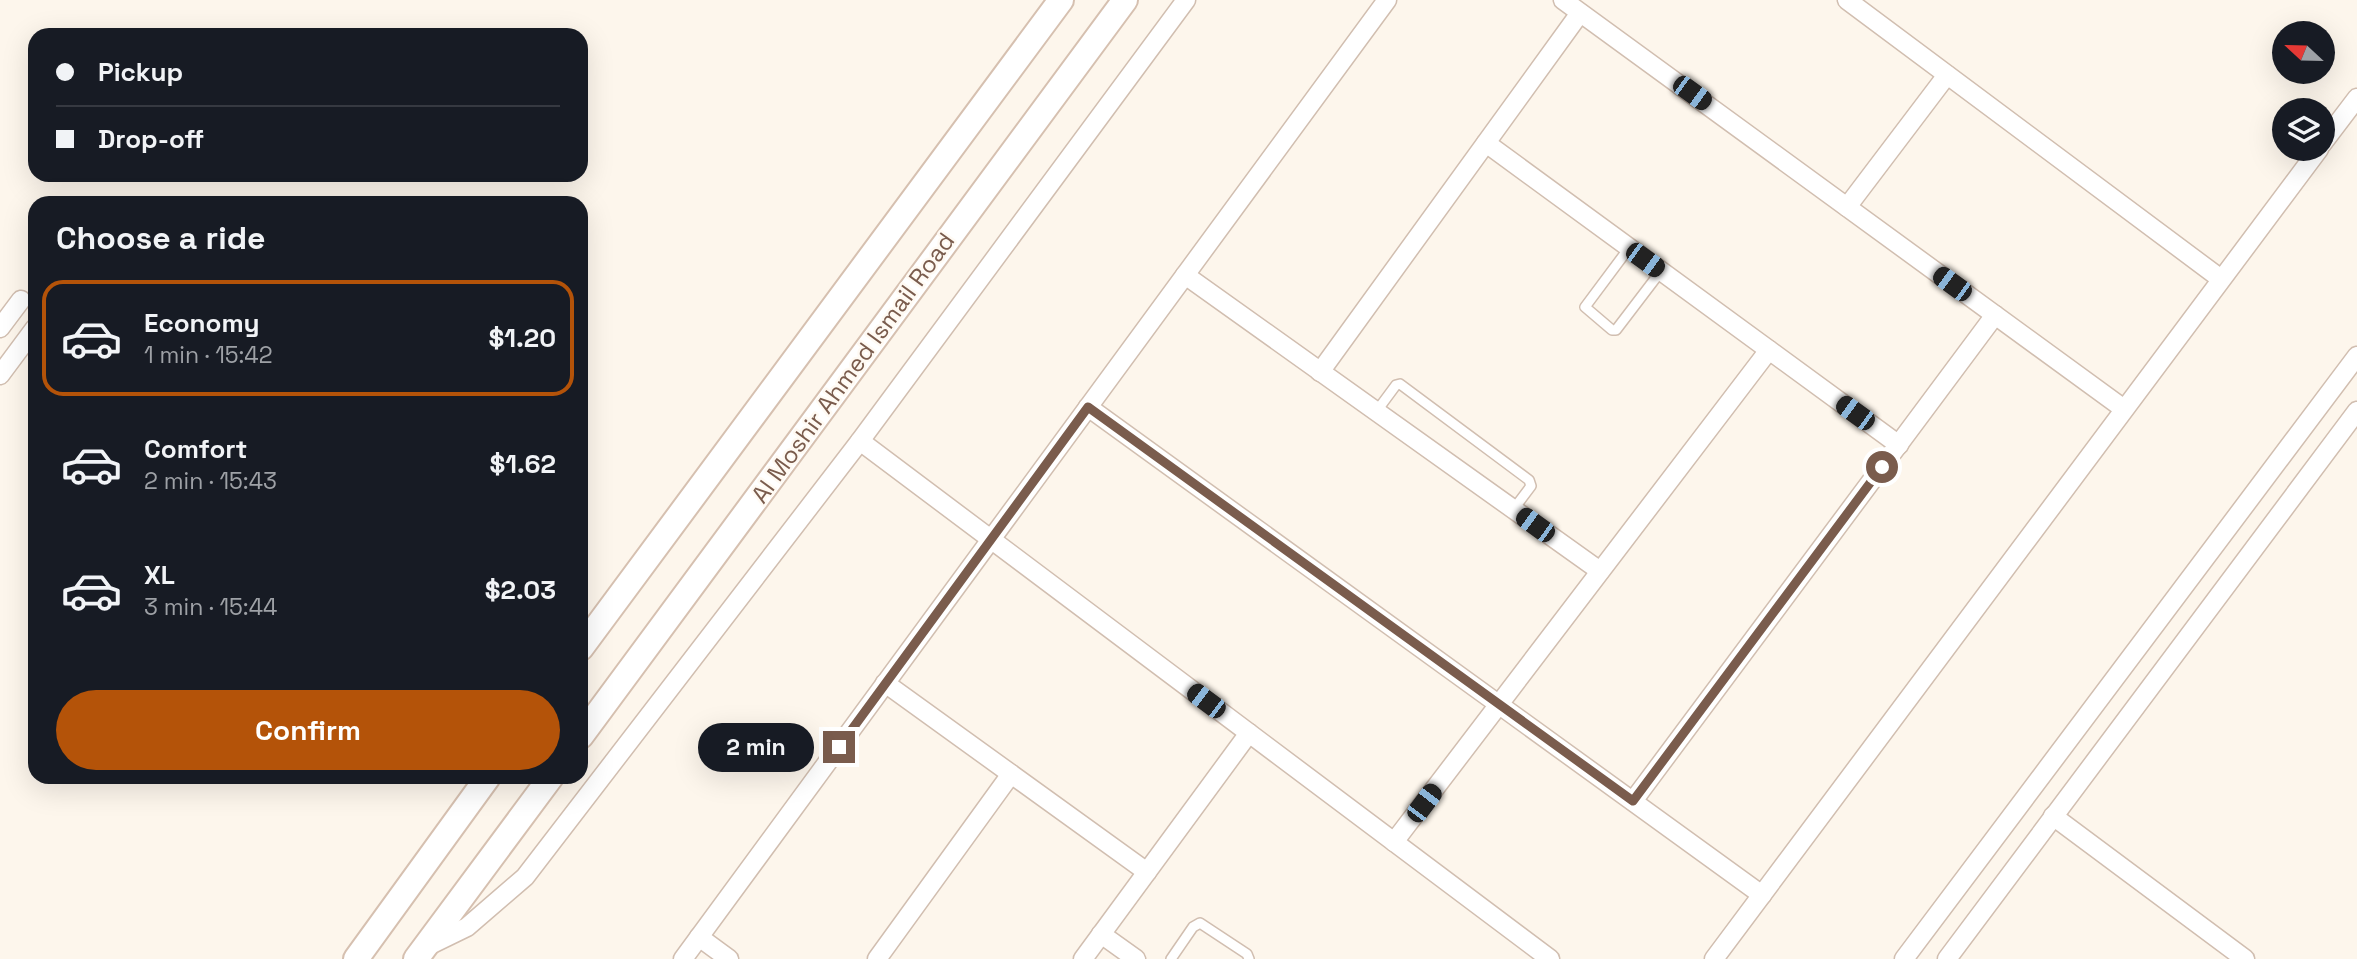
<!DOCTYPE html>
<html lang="en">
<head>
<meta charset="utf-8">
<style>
	body { margin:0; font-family:"Space Grotesk",sans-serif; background:#242831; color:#f1f3f6; height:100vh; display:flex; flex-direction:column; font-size:26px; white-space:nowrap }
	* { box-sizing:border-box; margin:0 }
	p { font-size:23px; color:#9ea1a6 }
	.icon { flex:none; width:38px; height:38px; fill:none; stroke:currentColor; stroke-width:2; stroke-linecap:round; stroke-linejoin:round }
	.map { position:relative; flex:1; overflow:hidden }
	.details { position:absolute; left:28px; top:196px; width:560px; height:588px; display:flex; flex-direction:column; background:#171b24; border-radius:21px; box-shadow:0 7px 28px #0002 }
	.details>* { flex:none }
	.guide { position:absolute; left:28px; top:28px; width:560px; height:154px; border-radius:21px; box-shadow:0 7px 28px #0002; display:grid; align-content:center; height:154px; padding:0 28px; background:#171b24 }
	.needle { width:46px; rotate:292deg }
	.tools { position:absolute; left:2272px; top:21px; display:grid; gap:14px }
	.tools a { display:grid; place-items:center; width:63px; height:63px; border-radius:50%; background:#171b24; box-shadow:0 7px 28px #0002; font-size:35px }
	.end { position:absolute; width:32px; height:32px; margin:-16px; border:9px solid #7a5c4d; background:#fff; box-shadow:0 0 0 4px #fff }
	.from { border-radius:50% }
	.bubble { position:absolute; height:49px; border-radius:24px; background:#171b24; box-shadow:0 7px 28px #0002; font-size:23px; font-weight:700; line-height:49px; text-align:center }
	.car { position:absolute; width:21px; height:42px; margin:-21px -10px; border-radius:9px; box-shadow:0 0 5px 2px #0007; background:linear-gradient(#222 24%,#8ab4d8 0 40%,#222 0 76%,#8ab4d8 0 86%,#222 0) }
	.guide b { display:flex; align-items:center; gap:24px; height:66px; font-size:26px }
	.guide b+b { border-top:2px solid #363941 }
	.guide i { width:18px; height:18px; background:#f1f3f6 }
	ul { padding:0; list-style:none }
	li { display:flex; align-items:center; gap:21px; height:116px; margin:0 14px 10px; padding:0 14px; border:4px solid transparent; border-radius:21px }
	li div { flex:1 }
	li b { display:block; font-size:26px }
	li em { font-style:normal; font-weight:700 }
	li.on { border-color:#b45309 }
	li>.icon { width:63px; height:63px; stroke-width:1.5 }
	h2 { padding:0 28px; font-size:32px; line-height:84px }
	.action { display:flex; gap:14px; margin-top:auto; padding:14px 28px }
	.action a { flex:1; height:80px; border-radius:42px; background:#b45309; color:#fff; font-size:28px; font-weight:700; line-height:80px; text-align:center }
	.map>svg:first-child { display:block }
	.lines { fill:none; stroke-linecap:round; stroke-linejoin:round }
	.lane-casing { stroke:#d1beb0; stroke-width:12 }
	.street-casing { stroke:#d1beb0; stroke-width:21 }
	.secondary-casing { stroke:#d6c0b0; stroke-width:28 }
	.lane { stroke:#fff; stroke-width:9 }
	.street { stroke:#fff; stroke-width:18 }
	.secondary { stroke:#fff; stroke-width:24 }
	.route { stroke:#7a5c4d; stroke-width:9 }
	.labels { text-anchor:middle; stroke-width:5; stroke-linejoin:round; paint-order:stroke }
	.street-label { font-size:24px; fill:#7a5c4d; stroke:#fffaf3 }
</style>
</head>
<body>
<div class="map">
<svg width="2357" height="959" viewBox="0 0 2357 959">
	<rect width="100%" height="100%" fill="#fdf6ec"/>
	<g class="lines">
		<defs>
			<g id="lane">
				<path d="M1629 248 1585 307 1612 330H1616L1661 271"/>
				<path d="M1376 412 1396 385 1400 384 1529 480 1531 486 1513 510"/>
				<path d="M1171 959 1193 927 1200 923 1247 954 1249 959"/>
			</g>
			<g id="street">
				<path d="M1563 0 2124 409"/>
				<path d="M1847 0 2221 279"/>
				<path d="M1486 143 1899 445"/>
				<path d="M2322 144 2357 98"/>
				<path d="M1847 207 1947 75"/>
				<path d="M1185 275 1600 571"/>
				<path d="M0 328 21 300"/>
				<path d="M1320 372 1580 13"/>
				<path d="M0 375 35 328"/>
				<path d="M1088 407 1762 895"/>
				<path d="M860 441 1550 959"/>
				<path d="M885 683 1147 872"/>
				<path d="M1633 801 1995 315"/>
				<path d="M2053 816 2245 959"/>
				<path d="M1394 842 1769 350"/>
				<path d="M1101 934 1136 959"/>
				<path d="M699 937 729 959"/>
				<path d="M428 946 467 927 525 877 860 441 1186 0"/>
				<path d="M683 959 1387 0"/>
				<path d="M877 959 1011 774"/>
				<path d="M1083 959 1249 733"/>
				<path d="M1714 959 2319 149"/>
				<path d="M1904 959 2357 356"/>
				<path d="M1947 959 2357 411"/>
			</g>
			<g id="secondary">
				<path d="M581 648 1061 0"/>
				<path d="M581 736 1125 0"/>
				<path d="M356 959 488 777"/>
				<path d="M416 959 551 777"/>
			</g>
		</defs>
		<!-- lane casing -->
		<use href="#lane" class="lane-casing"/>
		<!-- street casing -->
		<use href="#street" class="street-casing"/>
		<!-- secondary casing -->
		<use href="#secondary" class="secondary-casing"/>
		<!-- lane -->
		<use href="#lane" class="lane"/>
		<!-- street -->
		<use href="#street" class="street"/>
		<!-- secondary -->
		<use href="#secondary" class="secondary"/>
	</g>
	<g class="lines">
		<!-- route -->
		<path class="route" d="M839 747 1088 407 1633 801 1882 467"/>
	</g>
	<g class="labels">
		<!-- street labels -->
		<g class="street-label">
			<text transform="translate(853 368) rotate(-54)" y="8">Al Moshir Ahmed Ismail Road</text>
		</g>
	</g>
</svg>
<div class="tools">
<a><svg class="needle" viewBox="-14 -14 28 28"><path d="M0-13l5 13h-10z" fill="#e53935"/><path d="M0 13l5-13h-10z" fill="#9ea1a6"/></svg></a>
<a><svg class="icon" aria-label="layers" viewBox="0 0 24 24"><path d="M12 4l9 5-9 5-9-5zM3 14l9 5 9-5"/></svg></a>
</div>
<i class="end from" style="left:1882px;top:467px"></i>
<i class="end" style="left:839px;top:747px"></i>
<div class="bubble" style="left:698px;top:723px;width:116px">2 min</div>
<i class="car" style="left:1692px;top:93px;rotate:126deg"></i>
<i class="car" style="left:1645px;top:260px;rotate:126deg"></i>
<i class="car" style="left:1952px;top:284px;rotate:306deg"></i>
<i class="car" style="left:1855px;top:413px;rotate:306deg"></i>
<i class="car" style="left:1535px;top:525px;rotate:306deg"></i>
<i class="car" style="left:1206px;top:701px;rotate:307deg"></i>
<i class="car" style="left:1424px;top:803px;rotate:37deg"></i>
<div class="guide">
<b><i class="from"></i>Pickup</b>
<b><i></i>Drop-off</b>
</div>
<section class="details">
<h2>Choose a ride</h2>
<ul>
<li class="on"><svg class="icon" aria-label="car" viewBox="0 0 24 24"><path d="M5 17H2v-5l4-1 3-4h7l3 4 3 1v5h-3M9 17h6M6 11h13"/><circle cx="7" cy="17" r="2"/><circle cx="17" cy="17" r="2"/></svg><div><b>Economy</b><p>1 min · 15:42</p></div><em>$1.20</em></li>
<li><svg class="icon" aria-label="car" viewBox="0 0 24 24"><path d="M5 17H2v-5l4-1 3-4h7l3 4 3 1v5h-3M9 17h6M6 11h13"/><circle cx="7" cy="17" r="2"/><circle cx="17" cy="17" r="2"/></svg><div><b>Comfort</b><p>2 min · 15:43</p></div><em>$1.62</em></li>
<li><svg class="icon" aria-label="car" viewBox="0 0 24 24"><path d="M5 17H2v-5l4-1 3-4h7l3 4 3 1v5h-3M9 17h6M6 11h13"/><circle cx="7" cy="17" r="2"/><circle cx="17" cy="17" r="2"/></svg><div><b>XL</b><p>3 min · 15:44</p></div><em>$2.03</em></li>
</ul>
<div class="action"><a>Confirm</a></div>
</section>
</div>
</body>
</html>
